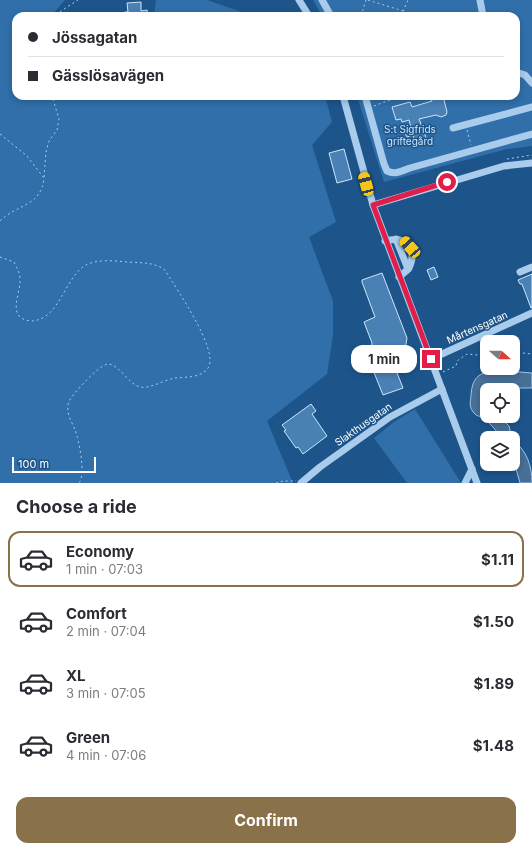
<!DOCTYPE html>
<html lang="en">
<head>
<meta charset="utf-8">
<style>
	body { margin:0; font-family:Inter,sans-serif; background:#f2f2f3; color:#2b2b33; height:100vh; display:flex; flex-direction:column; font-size:15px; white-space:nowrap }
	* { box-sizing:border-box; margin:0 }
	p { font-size:13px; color:#7c7c81 }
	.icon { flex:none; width:22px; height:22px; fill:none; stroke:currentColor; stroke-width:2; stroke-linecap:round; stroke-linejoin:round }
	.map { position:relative; height:483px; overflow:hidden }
	.panel { display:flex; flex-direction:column; background:#fff; flex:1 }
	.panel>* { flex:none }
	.top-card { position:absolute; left:12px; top:12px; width:508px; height:88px; border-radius:12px; box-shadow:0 2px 6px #0003; display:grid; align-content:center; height:88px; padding:0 16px; background:#fff }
	.needle { width:26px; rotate:111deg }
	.fabs { position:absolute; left:480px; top:335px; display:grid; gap:8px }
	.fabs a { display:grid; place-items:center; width:40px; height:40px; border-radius:8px; background:#fff; box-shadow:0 2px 6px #0003; font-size:20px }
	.scale { position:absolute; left:12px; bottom:10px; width:84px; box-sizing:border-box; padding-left:4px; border:2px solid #fff; border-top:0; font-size:11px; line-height:14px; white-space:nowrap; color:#fff; -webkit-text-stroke:3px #1d558b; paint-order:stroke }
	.end { position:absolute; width:18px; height:18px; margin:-9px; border:5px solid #e11d48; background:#fff; box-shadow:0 0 0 2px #fff }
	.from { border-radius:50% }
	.bubble { position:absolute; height:28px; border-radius:12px; background:#fff; box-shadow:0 2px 6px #0003; font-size:13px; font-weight:700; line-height:28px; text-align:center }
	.car { position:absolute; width:12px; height:24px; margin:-12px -6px; border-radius:5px; box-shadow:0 0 3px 1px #0007; background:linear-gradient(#f5c518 24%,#345 0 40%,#f5c518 0 76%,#345 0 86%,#f5c518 0) }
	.top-card b { display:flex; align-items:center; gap:14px; height:38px; font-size:15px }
	.top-card b+b { border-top:1px solid #e1e1e2 }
	.top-card i { width:10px; height:10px; background:#2b2b33 }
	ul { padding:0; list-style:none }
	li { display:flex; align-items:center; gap:12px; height:56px; margin:0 8px 6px; padding:0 8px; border:2px solid transparent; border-radius:12px }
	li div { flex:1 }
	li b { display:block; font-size:15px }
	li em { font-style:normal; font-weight:700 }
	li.current { border-color:#89714a }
	li>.icon { width:36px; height:36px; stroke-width:1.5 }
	h2 { padding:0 16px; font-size:18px; line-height:48px }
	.action { display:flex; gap:8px; margin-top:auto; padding:8px 16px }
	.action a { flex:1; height:46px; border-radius:12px; background:#89714a; color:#fff; font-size:16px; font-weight:700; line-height:46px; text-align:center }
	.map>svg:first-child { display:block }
	.green { fill:#306fa9 }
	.water { fill:#486f96; stroke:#9cc8ee }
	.building { fill:#4a81b5; stroke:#cee5f9 }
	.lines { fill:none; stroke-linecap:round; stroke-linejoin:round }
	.path { stroke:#a9ccec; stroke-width:1; stroke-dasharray:2 3; stroke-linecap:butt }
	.minor { stroke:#a9ccec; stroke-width:7 }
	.route { stroke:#e11d48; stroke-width:5 }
	.labels { text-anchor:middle; stroke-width:3; stroke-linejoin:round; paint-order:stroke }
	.park-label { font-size:10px; fill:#cee5f9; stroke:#1d558b }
	.street-label { font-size:10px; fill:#fff; stroke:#1d558b }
</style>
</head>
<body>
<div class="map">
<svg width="532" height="483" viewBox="0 0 532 483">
	<rect width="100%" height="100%" fill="#1d558b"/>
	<!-- green -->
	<g class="green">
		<path d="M0 0H65L51 16H16V96H325L332 122 312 145 336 222 309 237 333 301V335L327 374 267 421 293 483H0Z"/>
		<path d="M156 0H207L253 16H154Z"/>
		<path d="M313 0H532V146L507 149 384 182 357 96H516V16H322Z"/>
		<path d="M415 409 461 483H407L374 438 394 422Z"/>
	</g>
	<!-- water -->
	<g class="water">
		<path d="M495 370 532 373V388H515L503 384 498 390H487V416H499L509 426 512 438H501C497 431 489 422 482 417 479 416 476 416 474 413 469 407 470 403 471 396 472 378 478 373 495 370Z"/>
		<path d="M513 440C527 451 532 466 532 483H520L513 458Z"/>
	</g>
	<!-- building -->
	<g class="building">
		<path d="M141 2V11L147 10 148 16H125V12H128L127 3Z"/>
		<path d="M433 96H443L447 112 446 115 441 117 436 115 419 119 427 140 415 143 413 135 407 137 405 133 412 131 409 120 402 122 401 119 396 120 392 107 410 102 412 107 432 101 431 99Z"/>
		<path d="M344 149 352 179 337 183 329 153Z"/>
		<path d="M434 267 438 277 431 280 427 270Z"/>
		<path d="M382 273 407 338 404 356 392 360 403 388 383 395 369 360 372 343 364 322 375 317 362 282V280Z"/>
		<path d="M532 274V308H531L522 284H520L518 280Z"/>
		<path d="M311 404 316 411 312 414 327 436 303 454 298 447 296 448 284 431 286 430 282 425Z"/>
	</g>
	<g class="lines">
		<!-- path -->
		<g class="path">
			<path d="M368 0 403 11"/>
			<path d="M57 16 61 11 78 0"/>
			<path d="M361 16 366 0"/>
			<path d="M401 16 408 0"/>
			<path d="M374 106 387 101 407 96"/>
			<path d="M467 130 471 145"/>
			<path d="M0 134 27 156 44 178C41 207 17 204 0 221"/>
			<path d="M507 159 532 155"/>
			<path d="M44 177 46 152 49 141 57 130 59 119 52 96"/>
			<path d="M0 257 14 262C17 268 20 273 20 279 21 290 11 309 20 317 24 320 28 321 32 321 61 319 65 274 88 264 100 259 115 261 128 262 142 263 154 262 165 270 175 287 220 351 208 368 201 378 186 377 175 378 164 380 150 389 140 387 128 384 119 364 108 364 99 365 80 387 74 394 70 399 67 403 68 410 68 417 73 424 75 430 79 440 86 475 79 483"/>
			<path d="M513 352 532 354"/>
			<path d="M443 372 456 366 457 361 467 354 487 356"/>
			<path d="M276 483 283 481H296"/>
		</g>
		<!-- minor -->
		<g class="minor">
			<path d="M299 0 309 16"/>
			<path d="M322 0 331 16"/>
			<path d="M480 0 483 16"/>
			<path d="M516 72 525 75 532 83"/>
			<path d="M343 96 373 205 477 483"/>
			<path d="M365 96 384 164 387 171C395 175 402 171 410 168L532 134"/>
			<path d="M453 128 532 107"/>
			<path d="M373 205 504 166 532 163"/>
			<path d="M396 239 408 269"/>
			<path d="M385 241C406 235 418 248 409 268 407 271 402 274 399 277"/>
			<path d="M520 272 532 267"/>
			<path d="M431 359 532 313"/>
			<path d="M301 483 320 467 390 417 442 389"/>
			<path d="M465 483 472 469"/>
		</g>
	</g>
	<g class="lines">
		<!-- route -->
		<path class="route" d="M431 359 373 205 447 182"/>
	</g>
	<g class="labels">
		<!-- park labels -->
		<g class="park-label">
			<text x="410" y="133">S:t Sigfrids<tspan x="410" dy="12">griftegård</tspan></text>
		</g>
		<!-- street labels -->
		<g class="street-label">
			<text transform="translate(477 327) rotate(-24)" y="4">Mårtensgatan</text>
			<text transform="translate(363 424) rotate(-35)" y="4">Slakthusgatan</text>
		</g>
	</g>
</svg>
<div class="fabs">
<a><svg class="needle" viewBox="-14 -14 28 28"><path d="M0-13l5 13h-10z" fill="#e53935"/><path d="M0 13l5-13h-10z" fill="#7c7c81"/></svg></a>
<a><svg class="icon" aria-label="locate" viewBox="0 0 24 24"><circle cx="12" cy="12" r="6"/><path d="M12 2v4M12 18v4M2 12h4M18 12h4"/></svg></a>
<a><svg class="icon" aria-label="layers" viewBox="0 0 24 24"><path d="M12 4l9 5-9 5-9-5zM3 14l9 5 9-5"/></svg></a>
</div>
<div class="scale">100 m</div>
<i class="end from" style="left:447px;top:182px"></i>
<i class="end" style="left:431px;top:359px"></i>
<div class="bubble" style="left:351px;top:345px;width:66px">1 min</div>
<i class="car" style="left:366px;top:184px;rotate:345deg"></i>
<i class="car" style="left:410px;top:247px;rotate:318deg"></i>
<div class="top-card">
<b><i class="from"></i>Jössagatan</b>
<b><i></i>Gässlösavägen</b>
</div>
</div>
<section class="panel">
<h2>Choose a ride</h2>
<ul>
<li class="current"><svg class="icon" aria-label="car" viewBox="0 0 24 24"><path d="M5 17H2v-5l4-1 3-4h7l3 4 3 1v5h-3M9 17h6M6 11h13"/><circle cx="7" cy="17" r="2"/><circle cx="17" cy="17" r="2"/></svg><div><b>Economy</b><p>1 min · 07:03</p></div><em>$1.11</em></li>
<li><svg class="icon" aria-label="car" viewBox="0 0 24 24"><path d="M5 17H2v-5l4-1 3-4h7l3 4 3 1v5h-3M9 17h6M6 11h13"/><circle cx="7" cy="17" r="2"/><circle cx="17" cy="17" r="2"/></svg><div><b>Comfort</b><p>2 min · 07:04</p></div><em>$1.50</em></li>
<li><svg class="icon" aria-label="car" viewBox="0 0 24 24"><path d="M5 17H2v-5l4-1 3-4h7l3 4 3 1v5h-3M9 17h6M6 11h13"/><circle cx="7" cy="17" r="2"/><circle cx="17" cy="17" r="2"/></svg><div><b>XL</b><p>3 min · 07:05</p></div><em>$1.89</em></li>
<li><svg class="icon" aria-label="car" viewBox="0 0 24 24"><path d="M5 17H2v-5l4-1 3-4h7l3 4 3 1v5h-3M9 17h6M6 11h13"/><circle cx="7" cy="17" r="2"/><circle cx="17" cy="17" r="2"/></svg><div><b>Green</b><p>4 min · 07:06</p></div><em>$1.48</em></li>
</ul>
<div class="action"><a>Confirm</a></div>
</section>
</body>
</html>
